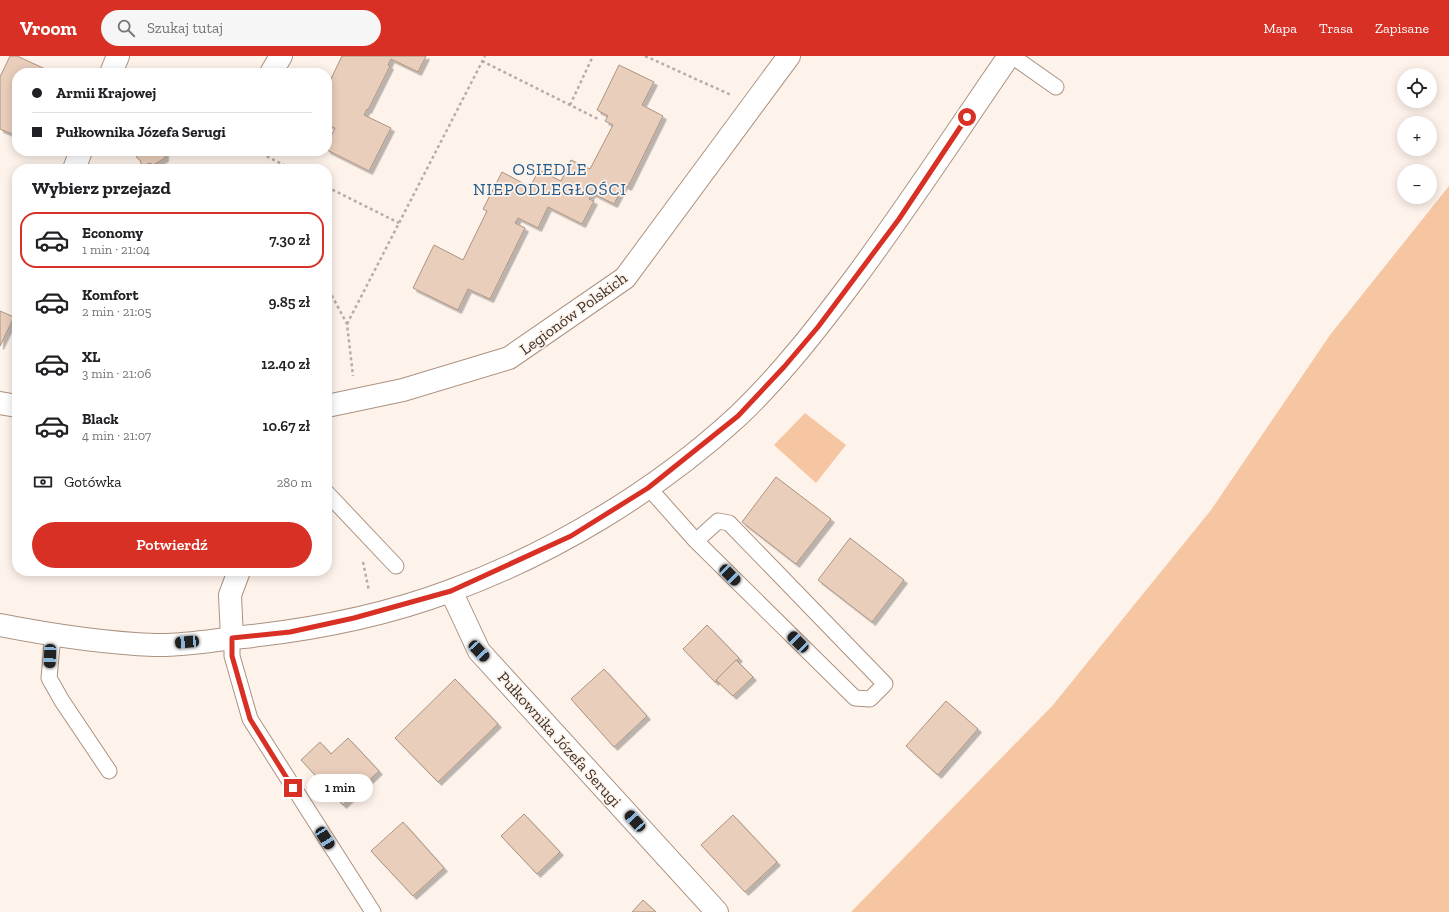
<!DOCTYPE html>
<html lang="pl">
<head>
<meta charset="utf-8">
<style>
	body { margin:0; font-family:"Zilla Slab",serif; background:#f6f6f6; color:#202124; height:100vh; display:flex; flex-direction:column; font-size:15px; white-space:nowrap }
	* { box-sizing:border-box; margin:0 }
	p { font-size:13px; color:#757577 }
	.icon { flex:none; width:22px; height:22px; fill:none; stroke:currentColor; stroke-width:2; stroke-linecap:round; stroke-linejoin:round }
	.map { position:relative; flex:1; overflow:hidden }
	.panel { position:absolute; left:12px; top:108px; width:320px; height:412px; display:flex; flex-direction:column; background:#fff; border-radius:16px; box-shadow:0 2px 10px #0003 }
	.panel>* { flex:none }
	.top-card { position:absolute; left:12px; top:12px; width:320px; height:88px; border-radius:16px; box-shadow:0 2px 10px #0003; display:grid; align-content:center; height:88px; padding:0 20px; background:#fff }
	.fabs { position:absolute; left:1397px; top:12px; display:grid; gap:8px }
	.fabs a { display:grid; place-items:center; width:40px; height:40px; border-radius:50%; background:#fff; box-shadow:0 2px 10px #0003; font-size:20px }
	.end { position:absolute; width:18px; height:18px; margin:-9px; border:5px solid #d93025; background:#fff; box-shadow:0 0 0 2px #fff }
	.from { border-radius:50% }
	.bubble { position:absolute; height:28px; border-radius:14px; background:#fff; box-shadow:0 2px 10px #0003; font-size:13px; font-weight:600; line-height:28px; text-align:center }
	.car { position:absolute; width:12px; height:24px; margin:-12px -6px; border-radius:5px; box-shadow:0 0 3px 1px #0007; background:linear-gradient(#222 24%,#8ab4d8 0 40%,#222 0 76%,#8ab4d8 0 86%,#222 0) }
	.top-card b { display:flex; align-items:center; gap:14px; height:38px; font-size:15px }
	.top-card b+b { border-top:1px solid #e0e0e0 }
	.top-card i { width:10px; height:10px; background:#202124 }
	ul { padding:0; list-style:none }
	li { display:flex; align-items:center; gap:12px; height:56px; margin:0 8px 6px; padding:0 12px; border:2px solid transparent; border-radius:16px }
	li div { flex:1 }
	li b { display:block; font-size:15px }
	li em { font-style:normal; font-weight:600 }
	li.on { border-color:#d93025 }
	li>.icon { width:36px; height:36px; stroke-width:1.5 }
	h2 { padding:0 20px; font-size:18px; line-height:48px }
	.pay { display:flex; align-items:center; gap:10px; height:44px; padding:0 20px; font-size:15px }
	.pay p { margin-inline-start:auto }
	.action { display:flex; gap:8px; margin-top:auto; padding:8px 20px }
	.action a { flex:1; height:46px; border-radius:24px; background:#d93025; color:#fff; font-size:16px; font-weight:600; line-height:46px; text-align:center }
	header { display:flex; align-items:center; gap:24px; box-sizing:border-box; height:56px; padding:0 20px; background:#d93025; color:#fff }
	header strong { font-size:19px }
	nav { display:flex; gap:22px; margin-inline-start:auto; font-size:14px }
	.search { width:280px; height:36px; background:#f6f6f6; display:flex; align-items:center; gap:10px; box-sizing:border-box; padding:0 14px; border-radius:22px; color:#757577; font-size:15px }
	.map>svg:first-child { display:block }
	.green { fill:#f6c5a2 }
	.building { fill:#e9cebb; stroke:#ac9381; filter:url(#shadow) }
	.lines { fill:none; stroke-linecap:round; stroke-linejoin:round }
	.lane-casing { stroke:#ac9280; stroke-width:17 }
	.street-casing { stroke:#ac9280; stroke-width:24 }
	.secondary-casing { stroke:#ac9280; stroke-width:24 }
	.path { stroke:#b8ada5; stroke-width:2.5; stroke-dasharray:3 3; stroke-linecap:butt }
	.lane { stroke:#fff; stroke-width:15 }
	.street { stroke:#fff; stroke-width:22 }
	.secondary { stroke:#fff; stroke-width:22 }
	.route { stroke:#d93025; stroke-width:5 }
	.labels { text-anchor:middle; stroke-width:3.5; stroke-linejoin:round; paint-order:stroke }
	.street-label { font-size:16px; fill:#3c322a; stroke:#fef3eb }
	.neighbourhood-label { font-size:17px; letter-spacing:1px; fill:#225a8c; stroke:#fef3eb }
</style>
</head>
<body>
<header>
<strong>Vroom</strong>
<div class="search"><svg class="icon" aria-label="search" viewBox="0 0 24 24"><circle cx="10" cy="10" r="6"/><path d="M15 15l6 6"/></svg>Szukaj tutaj</div>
<nav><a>Mapa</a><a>Trasa</a><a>Zapisane</a></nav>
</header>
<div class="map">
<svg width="1449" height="856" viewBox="0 0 1449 856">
	<defs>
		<filter id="shadow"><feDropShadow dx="3.5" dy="3.5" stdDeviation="0" flood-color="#0004"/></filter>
	</defs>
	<rect width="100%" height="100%" fill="#fef3eb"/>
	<!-- green -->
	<g class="green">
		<path d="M1449 130V856H851L1053 649 1211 454 1330 279Z"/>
		<path d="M805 357 846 389 816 427 774 389Z"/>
	</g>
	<!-- building -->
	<g class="building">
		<path d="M10 0H17L54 17H17V80L0 73V21Z"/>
		<path d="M342 0H426L418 16 391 3 388 9 390 10 368 54 367 53 364 59 391 72 369 115 327 94V89L335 72 327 68V31Z"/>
		<path d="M619 9 654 26 642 49 663 60 628 131 624 129 614 148 592 137 589 143 594 145 582 168 548 151 538 172 518 162 515 167 525 172 490 243 468 233 458 254 413 232 434 189 463 204 487 155 483 153 502 116 530 131 539 114 561 125 571 104 590 113 613 69 605 65 608 60 597 54Z"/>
		<path d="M136 95H165V102L153 109 150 107 142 110 140 104 137 102Z"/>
		<path d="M0 255 14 261 0 290Z"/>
		<path d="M776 421 831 463 796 508 742 466Z"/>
		<path d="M850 482 904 524 872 566 818 524Z"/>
		<path d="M707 569 739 602 715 626 683 593Z"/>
		<path d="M736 604 753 621 733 640 716 624Z"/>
		<path d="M604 613 647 660 614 691 571 643Z"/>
		<path d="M455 623 498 668 438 726 395 682Z"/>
		<path d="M946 645 978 673 938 719 906 690Z"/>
		<path d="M348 682 379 715 343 749 301 704 320 686 331 698Z"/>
		<path d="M524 758 560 796 537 818 501 780Z"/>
		<path d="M733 759 777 806 745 836 701 789Z"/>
		<path d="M403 766 444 812 413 840 371 795Z"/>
		<path d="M643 844 656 856H632Z"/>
	</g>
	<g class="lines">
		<defs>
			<g id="lane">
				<path d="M1012 0 1056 31"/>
				<path d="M648 431 696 485 855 642 870 643 885 628 729 467 718 465 696 485"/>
				<path d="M327 437 396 510"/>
				<path d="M53 579 49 622 62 645 109 715"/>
				<path d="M232 582V600L250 663 373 856"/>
			</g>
			<g id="street">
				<path d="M111 17 118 0"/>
				<path d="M271 17 281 0"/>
				<path d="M74 113 81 95"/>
				<path d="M0 347 17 350"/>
				<path d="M327 350 403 334 509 302 625 222 789 0"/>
				<path d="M451 535 479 595 717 856"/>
				<path d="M232 582 230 539 239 515"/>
			</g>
			<path id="secondary" d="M0 569C51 579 103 587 155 589 184 590 214 584 243 581 310 574 386 559 450 535 552 498 658 434 738 360 782 318 819 270 855 222 909 149 958 74 1009 0"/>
		</defs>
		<!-- lane casing -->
		<use href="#lane" class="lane-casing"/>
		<!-- street casing -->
		<use href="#street" class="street-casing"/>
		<!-- secondary casing -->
		<use href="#secondary" class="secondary-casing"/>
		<!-- path -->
		<g class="path">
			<path d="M645 0 731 39"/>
			<path d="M482 5 600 64"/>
			<path d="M570 49 593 0"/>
			<path d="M256 95 292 113"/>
			<path d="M327 131 399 167"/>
			<path d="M327 236 331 238 347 268 353 320"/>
			<path d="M347 268 485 0"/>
			<path d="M363 506 369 535"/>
		</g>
		<!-- lane -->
		<use href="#lane" class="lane"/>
		<!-- street -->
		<use href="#street" class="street"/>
		<!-- secondary -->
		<use href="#secondary" class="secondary"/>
	</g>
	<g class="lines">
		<!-- route -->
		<path class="route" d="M293 732 250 663 232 600V582L290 576 354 562 451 535 571 480 648 432 738 360 784 311 818 271 899 163 967 61"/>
	</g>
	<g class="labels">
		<!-- street labels -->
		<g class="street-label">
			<text transform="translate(573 257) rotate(-36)" y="6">Legionów Polskich</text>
			<text transform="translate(560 683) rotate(48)" y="6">Pułkownika Józefa Serugi</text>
		</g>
		<!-- neighbourhood labels -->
		<g class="neighbourhood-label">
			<text x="550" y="119">OSIEDLE<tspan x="550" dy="20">NIEPODLEGŁOŚCI</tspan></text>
		</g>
	</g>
</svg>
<div class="fabs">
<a><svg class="icon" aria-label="locate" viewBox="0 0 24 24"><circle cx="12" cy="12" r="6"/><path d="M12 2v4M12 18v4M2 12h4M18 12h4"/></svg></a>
<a>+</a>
<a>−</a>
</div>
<i class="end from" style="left:967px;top:61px"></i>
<i class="end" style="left:293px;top:732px"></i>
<div class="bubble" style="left:307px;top:718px;width:66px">1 min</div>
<i class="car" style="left:730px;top:519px;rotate:135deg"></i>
<i class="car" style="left:187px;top:586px;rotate:265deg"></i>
<i class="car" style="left:798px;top:586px;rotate:315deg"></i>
<i class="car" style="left:479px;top:595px;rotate:137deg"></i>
<i class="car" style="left:50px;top:600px;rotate:182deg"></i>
<i class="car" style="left:635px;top:765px;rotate:318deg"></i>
<i class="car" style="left:325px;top:782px;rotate:147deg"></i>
<div class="top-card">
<b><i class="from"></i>Armii Krajowej</b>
<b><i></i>Pułkownika Józefa Serugi</b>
</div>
<section class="panel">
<h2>Wybierz przejazd</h2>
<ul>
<li class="on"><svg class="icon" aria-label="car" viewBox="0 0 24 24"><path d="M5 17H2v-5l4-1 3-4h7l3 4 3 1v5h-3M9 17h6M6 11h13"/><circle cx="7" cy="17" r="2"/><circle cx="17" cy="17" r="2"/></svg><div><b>Economy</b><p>1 min · 21:04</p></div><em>7.30 zł</em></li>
<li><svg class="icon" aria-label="car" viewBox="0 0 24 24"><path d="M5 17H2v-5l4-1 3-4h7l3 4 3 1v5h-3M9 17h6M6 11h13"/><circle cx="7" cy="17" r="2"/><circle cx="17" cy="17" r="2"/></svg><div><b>Komfort</b><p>2 min · 21:05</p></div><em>9.85 zł</em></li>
<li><svg class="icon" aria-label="car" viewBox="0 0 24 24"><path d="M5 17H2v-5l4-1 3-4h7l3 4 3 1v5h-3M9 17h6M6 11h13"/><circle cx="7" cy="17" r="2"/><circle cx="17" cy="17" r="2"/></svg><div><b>XL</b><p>3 min · 21:06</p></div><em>12.40 zł</em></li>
<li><svg class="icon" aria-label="car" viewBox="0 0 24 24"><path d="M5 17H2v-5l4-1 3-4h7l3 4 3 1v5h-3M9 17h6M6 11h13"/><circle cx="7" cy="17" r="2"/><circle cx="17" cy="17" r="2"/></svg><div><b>Black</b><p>4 min · 21:07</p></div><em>10.67 zł</em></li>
</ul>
<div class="pay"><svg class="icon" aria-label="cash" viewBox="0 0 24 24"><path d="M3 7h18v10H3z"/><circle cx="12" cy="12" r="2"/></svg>Gotówka<p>280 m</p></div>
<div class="action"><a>Potwierdź</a></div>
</section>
</div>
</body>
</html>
